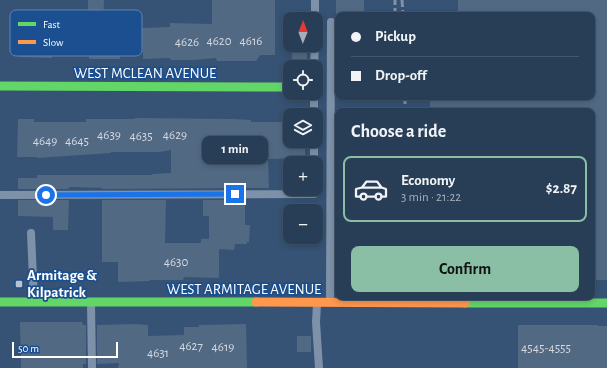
<!DOCTYPE html>
<html lang="en">
<head>
<meta charset="utf-8">
<style>
	body { margin:0; font-family:"Alegreya Sans",sans-serif; background:#30455d; color:#f1f3f6; height:100vh; display:flex; flex-direction:column; font-size:15px; white-space:nowrap }
	* { box-sizing:border-box; margin:0 }
	p { font-size:13px; color:#a5aeba }
	.icon { flex:none; width:22px; height:22px; fill:none; stroke:currentColor; stroke-width:2; stroke-linecap:round; stroke-linejoin:round }
	.map { position:relative; flex:1; overflow:hidden }
	.side { position:absolute; left:335px; top:108px; width:260px; height:192px; display:flex; flex-direction:column; background:#283e57; border-radius:8px; box-shadow:0 2px 6px #0003,0 0 0 1px #44576d }
	.side>* { flex:none }
	.guide { position:absolute; left:335px; top:12px; width:260px; height:88px; border-radius:8px; box-shadow:0 2px 6px #0003,0 0 0 1px #44576d; display:grid; align-content:center; height:88px; padding:0 16px; background:#283e57 }
	.needle { width:26px; rotate:1deg }
	.controls { position:absolute; left:283px; top:12px; display:grid; gap:8px }
	.controls a { display:grid; place-items:center; width:40px; height:40px; border-radius:8px; background:#283e57; box-shadow:0 2px 6px #0003,0 0 0 1px #44576d; font-size:20px }
	.scale { position:absolute; left:12px; bottom:10px; width:106px; box-sizing:border-box; padding-left:4px; border:2px solid #fff; border-top:0; font-size:11px; line-height:14px; white-space:nowrap; color:#fff; -webkit-text-stroke:3px #1b4f8f; paint-order:stroke }
	.end { position:absolute; width:18px; height:18px; margin:-9px; border:5px solid #1a73e8; background:#fff; box-shadow:0 0 0 2px #fff }
	.from { border-radius:50% }
	.bubble { position:absolute; height:28px; border-radius:8px; background:#283e57; box-shadow:0 2px 6px #0003,0 0 0 1px #44576d; font-size:13px; font-weight:600; line-height:28px; text-align:center }
	.guide b { display:flex; align-items:center; gap:14px; height:38px; font-size:15px }
	.guide b+b { border-top:1px solid #44576d }
	.guide i { width:10px; height:10px; background:#f1f3f6 }
	ul { padding:0; list-style:none }
	li { display:flex; align-items:center; gap:12px; height:66px; margin:0 8px 6px; padding:0 8px; border:2px solid transparent; border-radius:8px }
	li div { flex:1 }
	li b { display:block; font-size:15px }
	li em { font-style:normal; font-weight:600 }
	li.on { border-color:#8abfa5 }
	li>.icon { width:36px; height:36px; stroke-width:1.5 }
	h2 { padding:0 16px; font-size:18px; line-height:48px }
	.action { display:flex; gap:8px; margin-top:auto; padding:8px 16px }
	.action a { flex:1; height:46px; border-radius:8px; background:#8abfa5; color:#111; font-size:16px; font-weight:600; line-height:46px; text-align:center }
	.map>svg:first-child { display:block }
	.building { fill:#526984 }
	.lines { fill:none; stroke-linecap:round; stroke-linejoin:round }
	.lane { stroke:#7d92a8; stroke-width:8 }
	.fast { stroke:#63d668; stroke-width:9 }
	.slow { stroke:#ff974d; stroke-width:9 }
	.rail { stroke:#7e92a7; stroke-width:3; stroke-dasharray:7 3; stroke-linecap:butt }
	.route { stroke:#1a73e8; stroke-width:5 }
	.poi-dot { fill:#b9c2ce; stroke:#1b4f8f; stroke-width:1.5 }
	.labels { text-anchor:middle; stroke-width:3.5; stroke-linejoin:round; paint-order:stroke }
	.number-label { font-size:13px; fill:#d4dae0 }
	.street-label { font-size:15px; fill:#fff; stroke:#1b4f8f }
	.poi-label { font-size:15px; font-weight:bold; fill:#fff; stroke:#1b4f8f; text-anchor:start }
	.key { fill:#1b4f8f; stroke:#5f84b1; stroke-width:1 }
	.key-label { font-size:11px; fill:#fff }
</style>
</head>
<body>
<div class="map">
<svg width="607" height="368" viewBox="0 0 607 368">
	<rect width="100%" height="100%" fill="#365274"/>
	<!-- building -->
	<g class="building">
		<path d="M88 0H104L103 21H115V25H120V59H89V53L52 55V58L20 57 18 47V12H34V29H71V25H88Z"/>
		<path d="M212 0H275V55H260L256 61H217L216 58 193 60H171L170 58 143 59 142 28 170 27V23L212 24Z"/>
		<rect x="336" y="0" width="28" height="14"/>
		<path d="M458 0H607V280H592V111H430V97H592V15H458Z"/>
		<rect x="292" y="45" width="15" height="15"/>
		<path d="M135 118 233 119 251 120V122H287V141H305V158L268 159 269 188 102 189V188L69 187V189H18V178H37V175H152V174L171 173V150L160 152H111V153L37 158V157H17L18 119H34V122H86V119H135Z"/>
		<path d="M18 200H69L68 230H53V217L18 216Z"/>
		<path d="M102 200H166L165 243H201V239H209V216H203V200H245V225H250L249 242H247V244H235L234 250 219 249V278L184 277 183 280H150V281L118 282V262H102Z"/>
		<path d="M20 322H82L83 325H86V364H83V368H21Z"/>
		<path d="M136 324 148 325V336L184 335V327H199V325L246 324 247 368H118L119 363 97 364V325Z"/>
		<path d="M518 325H598V326H607V368H518Z"/>
		<rect x="297" y="336" width="14" height="16"/>
	</g>
	<g class="lines">
		<!-- lane -->
		<g class="lane">
			<path d="M315 19V0"/>
			<path d="M314 67 315 45"/>
			<path d="M314 93V115"/>
			<path d="M314 141V163"/>
			<path d="M0 195 314 194V189"/>
			<path d="M31 233 34 301"/>
			<path d="M330 301 331 22"/>
			<path d="M91 303 92 368"/>
			<path d="M317 304 316 322 319 368"/>
		</g>
		<!-- fast -->
		<g class="fast">
			<path d="M0 86 290 87"/>
			<path d="M0 302H256"/>
			<path d="M465 303H607"/>
		</g>
		<!-- slow -->
		<path class="slow" d="M256 302 465 303"/>
		<!-- rail -->
		<g class="rail">
			<path d="M402 0 403 15"/>
			<path d="M395 15V0"/>
			<path d="M405 97V111"/>
		</g>
	</g>
	<g class="lines">
		<!-- route -->
		<path class="route" d="M46 195 235 194"/>
	</g>
	<!-- markers -->
	<rect class="poi-dot" x="15" y="280" width="8" height="8" rx="2"/>
	<g class="labels">
		<!-- number labels -->
		<g class="number-label">
			<text x="219" y="45">4620</text>
			<text x="251" y="45">4616</text>
			<text x="187" y="46">4626</text>
			<text x="109" y="139">4639</text>
			<text x="175" y="139">4629</text>
			<text x="141" y="140">4635</text>
			<text x="45" y="145">4649</text>
			<text x="77" y="145">4645</text>
			<text x="176" y="266">4630</text>
			<text x="191" y="350">4627</text>
			<text x="223" y="351">4619</text>
			<text x="546" y="352">4545-4555</text>
			<text x="158" y="357">4631</text>
		</g>
		<!-- street labels -->
		<g class="street-label">
			<text x="145" y="78">WEST MCLEAN AVENUE</text>
			<text x="244" y="294">WEST ARMITAGE AVENUE</text>
		</g>
		<!-- poi labels -->
		<g class="poi-label">
			<text x="27" y="280">Armitage &amp;<tspan x="27" dy="17">Kilpatrick</tspan></text>
		</g>
	</g>
	<!-- legend -->
	<rect x="10" y="10" width="132" height="46" rx="6" class="key"/>
	<rect x="18" y="22" width="18" height="4" fill="#63d668"/>
	<rect x="18" y="40" width="18" height="4" fill="#ff974d"/>
	<g class="key-label">
		<text x="43" y="28">Fast</text>
		<text x="43" y="46">Slow</text>
	</g>
</svg>
<div class="controls">
<a><svg class="needle" viewBox="-14 -14 28 28"><path d="M0-13l5 13h-10z" fill="#e53935"/><path d="M0 13l5-13h-10z" fill="#a5aeba"/></svg></a>
<a><svg class="icon" aria-label="locate" viewBox="0 0 24 24"><circle cx="12" cy="12" r="6"/><path d="M12 2v4M12 18v4M2 12h4M18 12h4"/></svg></a>
<a><svg class="icon" aria-label="layers" viewBox="0 0 24 24"><path d="M12 4l9 5-9 5-9-5zM3 14l9 5 9-5"/></svg></a>
<a>+</a>
<a>−</a>
</div>
<div class="scale">50 m</div>
<i class="end from" style="left:46px;top:195px"></i>
<i class="end" style="left:235px;top:194px"></i>
<div class="bubble" style="left:202px;top:136px;width:66px">1 min</div>
<div class="guide">
<b><i class="from"></i>Pickup</b>
<b><i></i>Drop-off</b>
</div>
<section class="side">
<h2>Choose a ride</h2>
<ul>
<li class="on"><svg class="icon" aria-label="car" viewBox="0 0 24 24"><path d="M5 17H2v-5l4-1 3-4h7l3 4 3 1v5h-3M9 17h6M6 11h13"/><circle cx="7" cy="17" r="2"/><circle cx="17" cy="17" r="2"/></svg><div><b>Economy</b><p>3 min · 21:22</p></div><em>$2.87</em></li>
</ul>
<div class="action"><a>Confirm</a></div>
</section>
</div>
</body>
</html>
